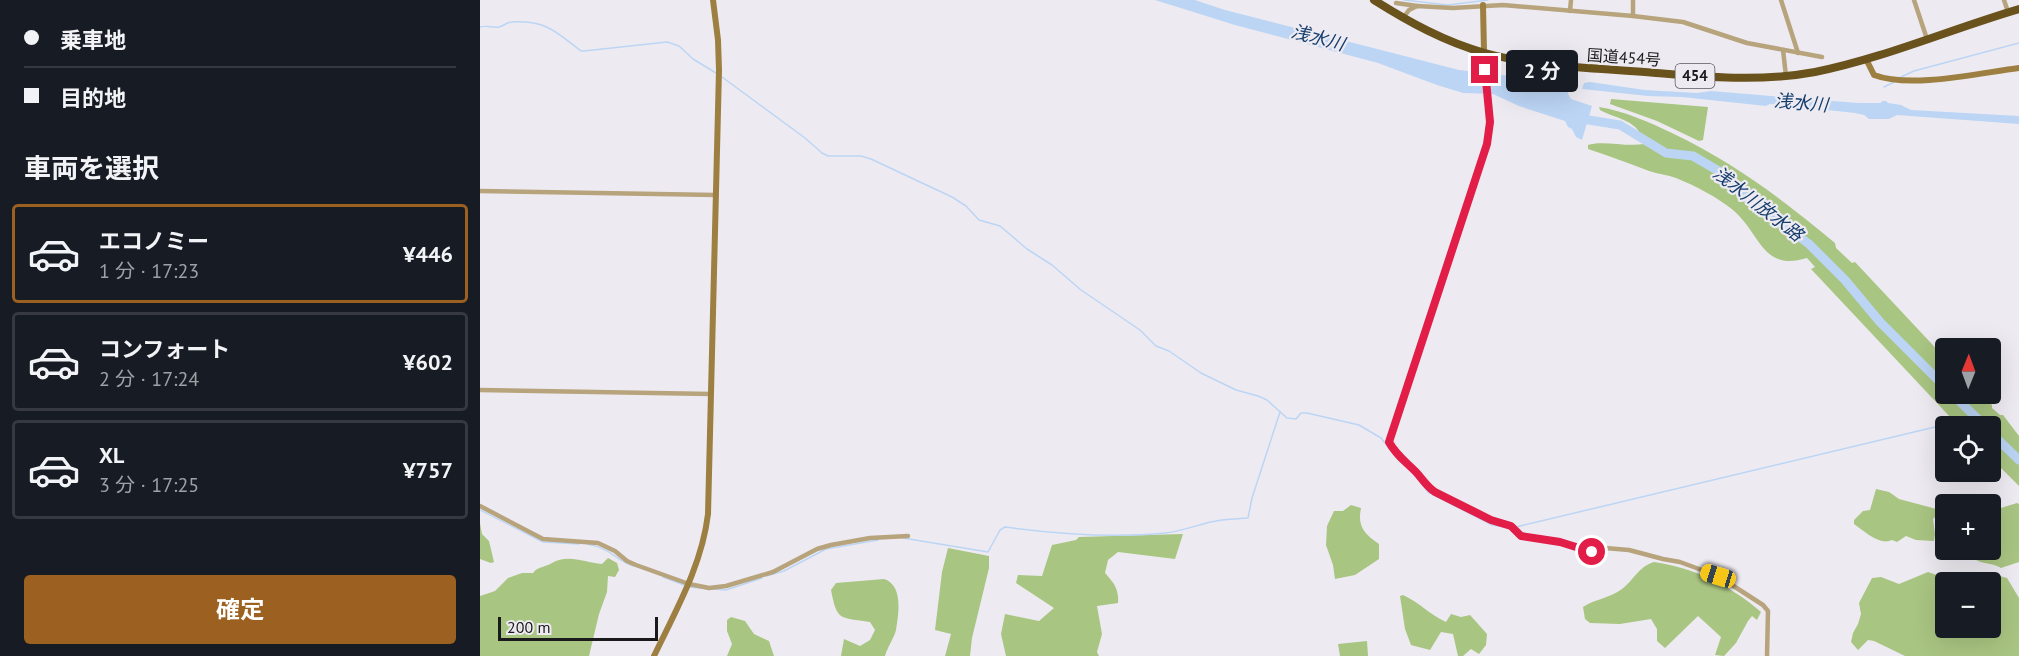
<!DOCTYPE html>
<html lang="ja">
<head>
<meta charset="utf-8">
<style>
	body { margin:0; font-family:"PT Sans","Noto Sans JP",sans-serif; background:#20242c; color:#f1f3f6; height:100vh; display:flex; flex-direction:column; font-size:22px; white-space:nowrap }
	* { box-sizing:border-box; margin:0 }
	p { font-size:20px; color:#9ea1a6 }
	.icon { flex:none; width:33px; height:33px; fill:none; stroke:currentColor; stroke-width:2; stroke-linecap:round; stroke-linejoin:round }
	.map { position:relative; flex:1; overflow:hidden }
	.details { display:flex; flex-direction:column; background:#171b24; width:480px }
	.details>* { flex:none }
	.hud { display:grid; align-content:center; height:132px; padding:0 24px; background:#171b24 }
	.needle { width:39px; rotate:1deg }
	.tools { position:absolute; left:1455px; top:338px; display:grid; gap:12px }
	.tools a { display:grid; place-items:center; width:66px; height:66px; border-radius:6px; background:#171b24; box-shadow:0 6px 24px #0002; font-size:30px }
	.scale { position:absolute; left:18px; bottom:15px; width:160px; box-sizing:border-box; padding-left:6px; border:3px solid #1a191b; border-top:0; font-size:16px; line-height:21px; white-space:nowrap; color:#1a191b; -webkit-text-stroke:4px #edebf1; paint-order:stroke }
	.end { position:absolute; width:27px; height:27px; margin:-14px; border:8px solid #e11d48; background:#fff; box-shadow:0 0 0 3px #fff }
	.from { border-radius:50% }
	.bubble { position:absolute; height:42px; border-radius:6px; background:#171b24; box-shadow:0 6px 24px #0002; font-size:20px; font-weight:700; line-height:42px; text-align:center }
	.car { position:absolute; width:18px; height:36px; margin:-18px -9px; border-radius:8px; box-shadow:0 0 4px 2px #0007; background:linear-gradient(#f5c518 24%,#345 0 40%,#f5c518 0 76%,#345 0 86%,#f5c518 0) }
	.hud b { display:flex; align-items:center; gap:21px; height:57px; font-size:22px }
	.hud b+b { border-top:2px solid #363941 }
	.hud i { width:15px; height:15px; background:#f1f3f6 }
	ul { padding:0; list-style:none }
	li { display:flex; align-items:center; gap:18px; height:99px; margin:0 12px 9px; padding:0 12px; border:3px solid #363941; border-radius:6px }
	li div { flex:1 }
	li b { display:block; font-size:22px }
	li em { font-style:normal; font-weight:700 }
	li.active { border-color:#9c6121 }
	li>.icon { width:54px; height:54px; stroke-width:1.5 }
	h2 { padding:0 24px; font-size:27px; line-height:72px }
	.action { display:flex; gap:12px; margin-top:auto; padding:12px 24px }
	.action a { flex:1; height:69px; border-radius:6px; background:#9c6121; color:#fff; font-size:24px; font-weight:700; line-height:69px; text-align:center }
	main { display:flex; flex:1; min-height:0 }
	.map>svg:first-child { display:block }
	.green { fill:#a9c582 }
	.water { fill:#bcd5f5 }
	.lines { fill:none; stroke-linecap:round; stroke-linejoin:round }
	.stream { stroke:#bcd5f5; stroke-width:1.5 }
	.river { stroke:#bcd5f5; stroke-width:9 }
	.street { stroke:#b7a37c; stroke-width:4.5 }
	.secondary { stroke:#9c7f41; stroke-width:6 }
	.highway { stroke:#6a521c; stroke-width:8 }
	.route { stroke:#e11d48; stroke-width:8 }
	.labels { text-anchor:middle; stroke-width:4.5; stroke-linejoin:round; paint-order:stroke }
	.shield { fill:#edebf1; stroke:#59585b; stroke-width:1.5 }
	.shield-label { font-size:15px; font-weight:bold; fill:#1a191b }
	.street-label { font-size:16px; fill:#1a191b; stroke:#edebf1 }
	.water-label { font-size:18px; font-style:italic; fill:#153d6e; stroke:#edebf1 }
</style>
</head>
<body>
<main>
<section class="details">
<div class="hud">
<b><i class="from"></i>乗車地</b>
<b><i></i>目的地</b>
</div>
<h2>車両を選択</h2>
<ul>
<li class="active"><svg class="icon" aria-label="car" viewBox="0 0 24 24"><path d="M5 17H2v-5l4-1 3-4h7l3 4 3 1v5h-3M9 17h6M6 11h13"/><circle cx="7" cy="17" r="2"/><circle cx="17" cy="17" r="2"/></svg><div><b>エコノミー</b><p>1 分 · 17:23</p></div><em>¥446</em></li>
<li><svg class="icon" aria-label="car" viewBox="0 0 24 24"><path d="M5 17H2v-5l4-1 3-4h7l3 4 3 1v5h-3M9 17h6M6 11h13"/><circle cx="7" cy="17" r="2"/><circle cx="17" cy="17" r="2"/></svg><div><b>コンフォート</b><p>2 分 · 17:24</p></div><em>¥602</em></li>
<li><svg class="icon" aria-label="car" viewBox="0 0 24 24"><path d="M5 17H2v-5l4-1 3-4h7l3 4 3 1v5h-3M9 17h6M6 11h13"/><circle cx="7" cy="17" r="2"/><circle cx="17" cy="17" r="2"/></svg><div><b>XL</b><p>3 分 · 17:25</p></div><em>¥757</em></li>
</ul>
<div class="action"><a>確定</a></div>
</section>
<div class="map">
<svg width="1539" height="656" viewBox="0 0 1539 656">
	<rect width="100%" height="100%" fill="#edebf1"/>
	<!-- green -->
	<g class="green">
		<path d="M1131 99 1228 107 1223 140 1219 141 1177 121 1130 104Z"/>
		<path d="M1119 107C1144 111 1169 122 1192 133 1256 164 1301 198 1355 243L1356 248 1372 263 1375 262 1465 358 1466 393H1500L1512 405V408L1520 415H1523L1539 436V486L1511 458 1510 426H1481L1482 423 1475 417 1471 418 1331 269 1335 267 1327 258C1282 272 1281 234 1253 210 1237 197 1216 186 1196 178 1188 175 1178 174 1169 171 1149 163 1129 156 1108 149V145C1121 140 1147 147 1164 144 1159 119 1138 120 1120 110Z"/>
		<path d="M1396 489 1409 492 1419 499 1464 511 1465 515 1456 516 1453 519 1455 534 1454 541 1436 540 1426 536 1417 542 1412 540C1400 546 1384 531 1374 524V520L1383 511 1390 510Z"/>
		<path d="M1537 503 1539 504V562L1521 568C1510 561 1495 566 1489 551L1495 549H1510L1511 511Z"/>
		<path d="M871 505 881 508C877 527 885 534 899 544V559L875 575 855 579 853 565 846 545 847 526 854 511H863Z"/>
		<path d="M0 523 2 534 9 541 14 562 11 563 0 559Z"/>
		<path d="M703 534 695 559 638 552 628 560 625 573C634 583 639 589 638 603L617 606 622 634 617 652 619 656H526L521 634 525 614 559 621 574 608 536 583 538 575 562 576 572 545 596 540 599 537Z"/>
		<path d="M468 548 509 556V568L492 638 490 656H465L471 634 455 630 462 572Z"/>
		<path d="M128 558 137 563 139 570 135 577 128 576 127 592 119 614 109 656H0V596L15 591 28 578 42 573H53C57 568 60 568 65 566 70 565 74 561 79 560 94 556 107 563 122 564Z"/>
		<path d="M1174 562C1214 568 1250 585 1281 612L1277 620 1272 616 1268 621 1256 643 1244 656 1235 655 1241 637 1218 616 1185 648 1177 641V629L1171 619 1140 624 1110 623 1105 619 1103 607C1115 599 1130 598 1142 589 1154 580 1158 567 1174 562Z"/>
		<path d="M1448 572 1463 577 1469 582H1466V627H1510V582H1501L1520 576 1527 578 1539 598V656H1425L1394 641 1388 640 1378 650 1371 642 1373 633 1378 624 1381 614 1379 603 1392 578 1401 577 1419 584Z"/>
		<path d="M404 579C423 585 419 613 416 630 415 636 407 648 405 656H361L364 639 380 646 390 640 395 630 390 622C360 617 357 622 351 590L356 583Z"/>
		<path d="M923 595C939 602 950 615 966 622L971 614 981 617 990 615 1007 634 1006 645 999 654 991 649 983 656H978L973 634 961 632 950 650 931 645 925 629 920 596Z"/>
		<path d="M251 617 265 621 274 634 289 641 294 656H247L252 644 247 631V620Z"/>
		<path d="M887 641 888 656H860L858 644Z"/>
	</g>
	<!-- water -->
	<g class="water">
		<path d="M675 0H715L745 10 979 70 1057 79 1086 80 1089 82 1088 94 1091 99 1112 106 1102 140 1096 137 1092 129 1088 127 1085 121 1039 106 1013 94 983 93 957 85 898 63 755 25Z"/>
		<path d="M1110 82 1165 90 1217 93 1231 91 1378 103H1401L1402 101H1406L1408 103 1421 105 1431 110 1539 116V124L1417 115 1409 119H1389L1384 115 1375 113 1290 104 1286 106 1202 97 1168 96 1102 89 1104 83Z"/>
	</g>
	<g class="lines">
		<!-- stream -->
		<g class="stream">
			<path d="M924 0 968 5 1008 0"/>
			<path d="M0 27C7 25 12 28 19 27 24 26 27 22 32 22 66 20 76 32 101 51H104L187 42 199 46 213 59 236 73"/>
			<path d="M242 77 325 138 342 153 348 156H381L391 159 472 197 486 206 499 220 520 226 547 249 572 265 601 290 660 330 676 346 689 351 721 373 756 390 778 396 787 400 807 418 816 419 821 413H827L879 425 901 438 917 458"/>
			<path d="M1421 77 1434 71 1539 43"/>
			<path d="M1404 87 1414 82"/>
			<path d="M1510 444 1513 443 1524 445"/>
			<path d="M930 469 948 492 1012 525 1031 528"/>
			<path d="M0 510 63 542 99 544"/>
			<path d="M1036 527 1455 427 1466 431"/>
			<path d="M423 538 508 552 520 530 525 527C577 534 634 538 686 533 703 531 719 524 736 521 746 519 757 519 768 518L772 498 800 412"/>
			<path d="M107 544C131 548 134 559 153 566"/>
			<path d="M286 576 304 571 346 549 398 540"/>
			<path d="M183 577 204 585"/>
			<path d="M208 587 246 590 282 578"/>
		</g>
		<!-- river -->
		<g class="river">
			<path d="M1096 118 1140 125 1186 153 1213 156 1242 173 1263 195 1329 244 1365 280 1400 322 1466 388"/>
			<path d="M1471 393 1505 426"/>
			<path d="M1510 432 1539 460"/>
		</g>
		<!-- street -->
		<g class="street">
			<path d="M1301 0 1318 53"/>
			<path d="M1434 0 1447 39"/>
			<path d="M1524 0 1528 12"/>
			<path d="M916 3 937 6"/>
			<path d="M1090 11 1091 0"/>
			<path d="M1153 16V0"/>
			<path d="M923 18 929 10 937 6 973 8 1023 5 1153 16 1203 22 1267 43 1342 57"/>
			<path d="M1303 50 1306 76"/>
			<path d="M1004 52 1010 122 1007 144 909 442 918 457 935 471 946 486 1011 520 1031 526 1041 536 1080 542 1108 552 1125 548 1149 550 1183 559 1200 562 1238 576 1252 585 1283 605 1288 611 1287 656"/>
			<path d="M0 191 236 195"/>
			<path d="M0 390 231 394"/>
			<path d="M0 506 63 539 118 543 135 551 147 561 156 565 209 584 229 588 246 586 293 572 337 549 351 545 390 538 428 536"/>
		</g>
		<!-- secondary -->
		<g class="secondary">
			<path d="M1003 5 1004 52"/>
			<path d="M1386 59 1394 75C1431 89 1499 73 1539 68"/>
			<path d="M174 656C196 610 222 565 228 514L239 70 238 40 233 0"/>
		</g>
		<!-- highway -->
		<path class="highway" d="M894 0C929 22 965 42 1005 53 1060 68 1119 68 1176 73 1229 77 1282 82 1335 72 1404 58 1471 29 1539 9"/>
	</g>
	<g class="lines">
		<!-- route -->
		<path class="route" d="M1005 70 1010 122 1007 144 909 442C916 455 925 461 935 471 942 478 946 486 955 492L1011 520 1031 526 1041 536 1080 542 1112 552"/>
	</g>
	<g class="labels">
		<!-- shield labels -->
		<rect class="shield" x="1195.5" y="64" width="39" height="24" rx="4.5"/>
		<g class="shield-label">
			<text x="1215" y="81">454</text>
		</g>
		<!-- street labels -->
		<g class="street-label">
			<text transform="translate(1144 57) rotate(4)" y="6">国道454号</text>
		</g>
		<!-- water labels -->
		<g class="water-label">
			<text transform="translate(838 38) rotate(15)" y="6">浅水川</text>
			<text transform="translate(1321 103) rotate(5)" y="6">浅水川</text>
			<text transform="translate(1278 204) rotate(38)" y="6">浅水川放水路</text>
		</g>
	</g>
</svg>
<div class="tools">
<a><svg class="needle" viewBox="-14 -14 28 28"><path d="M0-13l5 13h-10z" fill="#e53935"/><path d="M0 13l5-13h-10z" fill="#9ea1a6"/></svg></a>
<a><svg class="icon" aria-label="locate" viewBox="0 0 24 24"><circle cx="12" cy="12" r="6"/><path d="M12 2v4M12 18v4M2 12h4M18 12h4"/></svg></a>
<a>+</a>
<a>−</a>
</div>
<div class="scale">200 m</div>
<i class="end from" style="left:1112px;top:552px"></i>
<i class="end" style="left:1005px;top:70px"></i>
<div class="bubble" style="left:1026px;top:50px;width:72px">2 分</div>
<i class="car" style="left:1238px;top:576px;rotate:287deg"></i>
</div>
</main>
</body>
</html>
